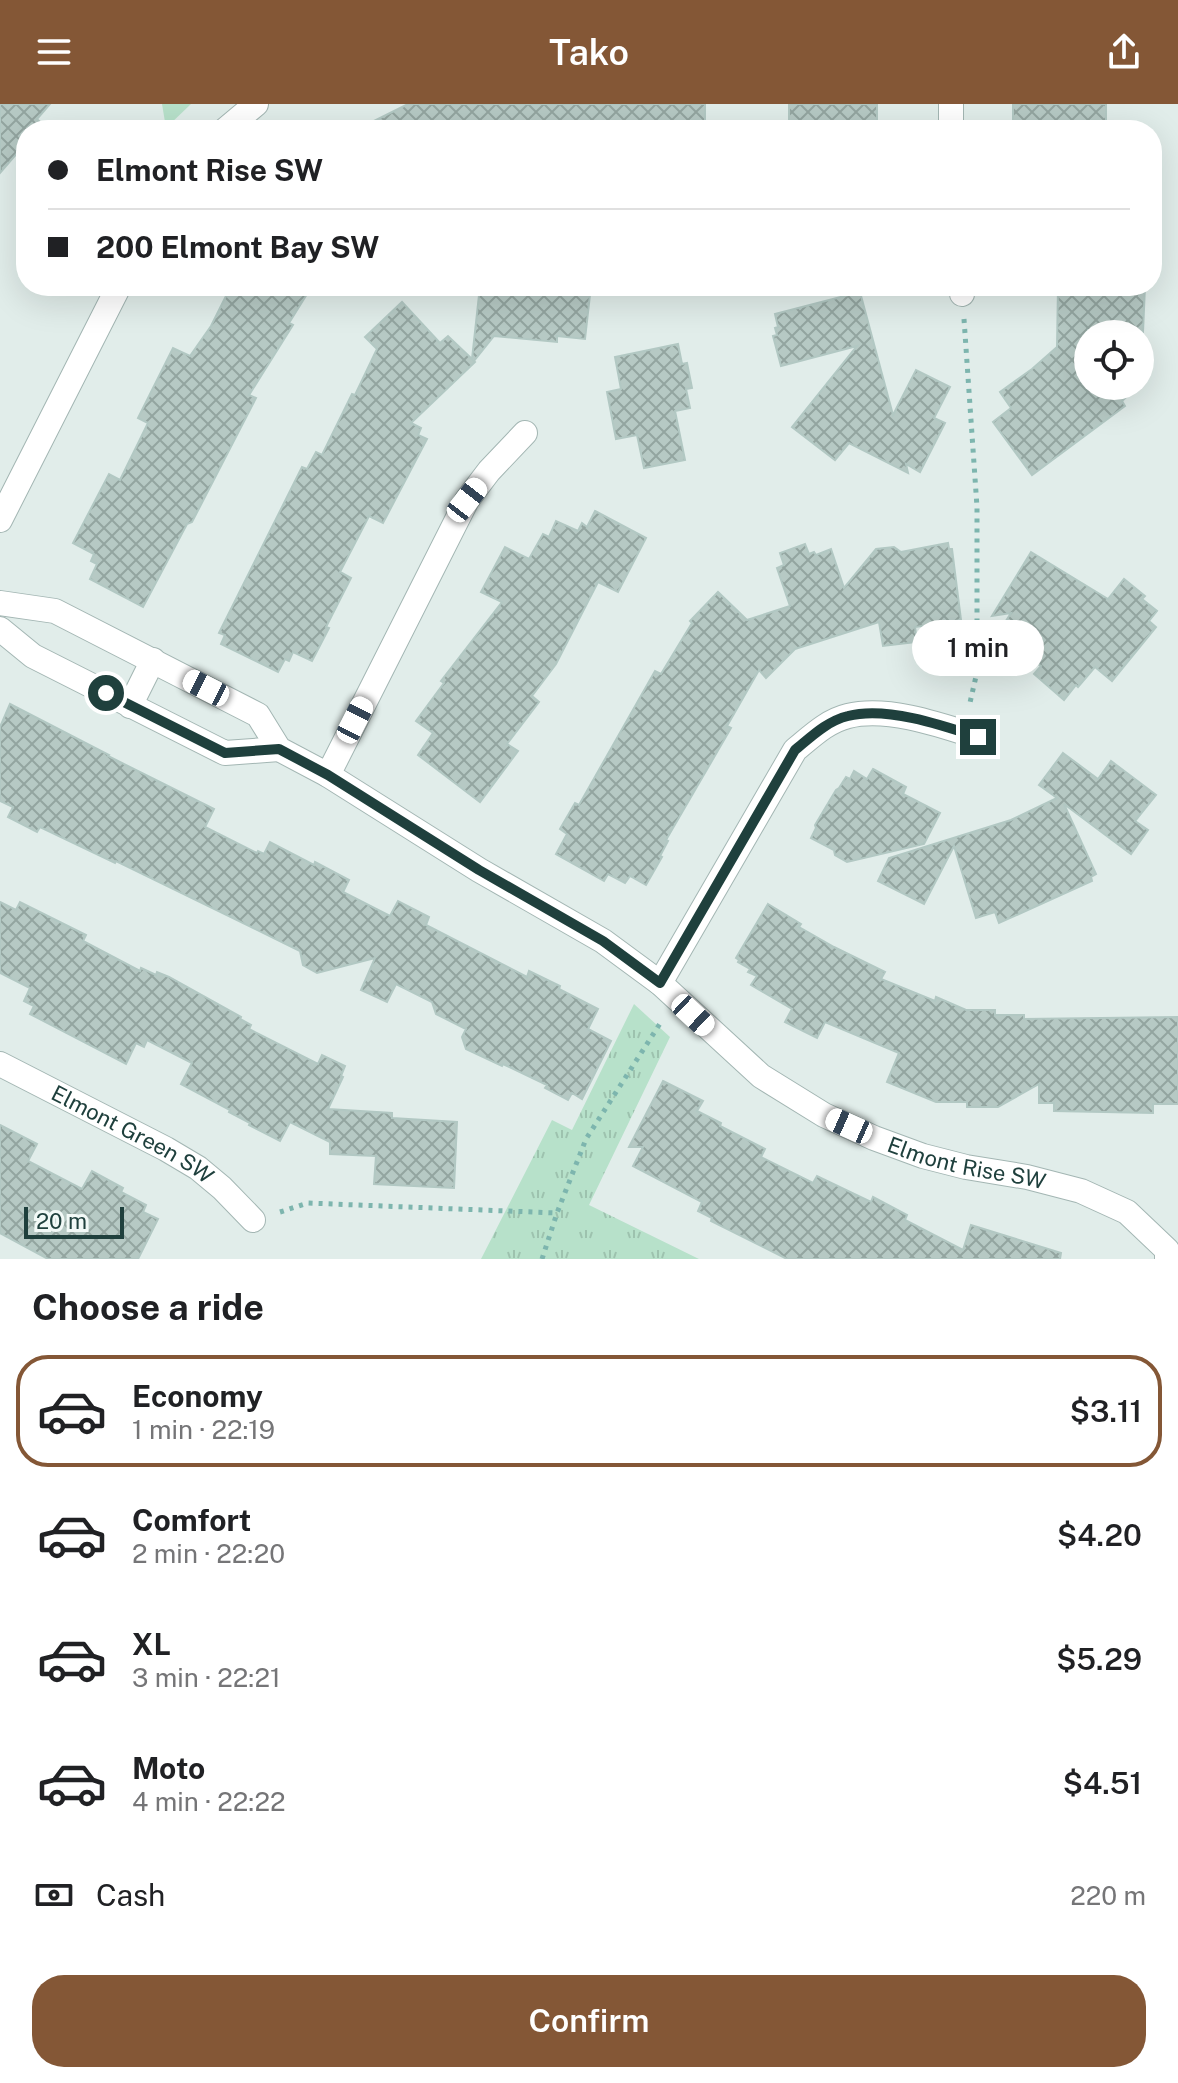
<!DOCTYPE html>
<html lang="en">
<head>
<meta charset="utf-8">
<style>
	body { margin:0; font-family:"Public Sans",sans-serif; background:#f6f6f6; color:#202124; height:100vh; display:flex; flex-direction:column; font-size:30px; white-space:nowrap }
	* { box-sizing:border-box; margin:0 }
	p { font-size:26px; color:#757577 }
	.icon { flex:none; width:44px; height:44px; fill:none; stroke:currentColor; stroke-width:2; stroke-linecap:round; stroke-linejoin:round }
	.map { position:relative; height:1155px; overflow:hidden }
	.side { display:flex; flex-direction:column; background:#fff; flex:1 }
	.side>* { flex:none }
	.top-card { position:absolute; left:16px; top:16px; width:1146px; height:176px; border-radius:32px; box-shadow:0 8px 32px #0002; display:grid; align-content:center; height:176px; padding:0 32px; background:#fff }
	.tools { position:absolute; left:1074px; top:216px; display:grid; gap:16px }
	.tools a { display:grid; place-items:center; width:80px; height:80px; border-radius:50%; background:#fff; box-shadow:0 8px 32px #0002; font-size:40px }
	.scale { position:absolute; left:24px; bottom:20px; width:100px; box-sizing:border-box; padding-left:8px; border:4px solid #1f403d; border-top:0; font-size:22px; line-height:28px; white-space:nowrap; color:#1f403d; -webkit-text-stroke:6px #f2f9f7; paint-order:stroke }
	.end { position:absolute; width:36px; height:36px; margin:-18px; border:10px solid #1f403d; background:#fff; box-shadow:0 0 0 4px #fff }
	.from { border-radius:50% }
	.bubble { position:absolute; height:56px; border-radius:28px; background:#fff; box-shadow:0 8px 32px #0002; font-size:26px; font-weight:600; line-height:56px; text-align:center }
	.car { position:absolute; width:24px; height:48px; margin:-24px -12px; border-radius:10px; box-shadow:0 0 6px 2px #0007; background:linear-gradient(#fff 24%,#345 0 40%,#fff 0 76%,#345 0 86%,#fff 0) }
	.top-card b { display:flex; align-items:center; gap:28px; height:76px; font-size:30px }
	.top-card b+b { border-top:2px solid #e0e0e0 }
	.top-card i { width:20px; height:20px; background:#202124 }
	ul { padding:0; list-style:none }
	li { display:flex; align-items:center; gap:24px; height:112px; margin:0 16px 12px; padding:0 16px; border:4px solid transparent; border-radius:32px }
	li div { flex:1 }
	li b { display:block; font-size:30px }
	li em { font-style:normal; font-weight:600 }
	li.current { border-color:#845736 }
	li>.icon { width:72px; height:72px; stroke-width:1.5 }
	h2 { padding:0 32px; font-size:36px; line-height:96px }
	.pay { display:flex; align-items:center; gap:20px; height:88px; padding:0 32px; font-size:30px }
	.pay p { margin-inline-start:auto }
	.primary-button { display:flex; gap:16px; margin-top:auto; padding:16px 32px }
	.primary-button a { flex:1; height:92px; border-radius:32px; background:#845736; color:#fff; font-size:32px; font-weight:600; line-height:92px; text-align:center }
	header { display:flex; justify-content:space-between; align-items:center; height:104px; padding:0 32px; background:#845736; color:#fff; font-size:36px; font-weight:600 }
	.map>svg:first-child { display:block }
	.grass { fill:url(#grass-tufts) }
	.building { fill:url(#building-cross-hatch); stroke:#b2c8c3; stroke-width:2 }
	.lines { fill:none; stroke-linecap:round; stroke-linejoin:round }
	.minor-casing { stroke:#a3b6b3; stroke-width:26 }
	.path { stroke:#7db5ae; stroke-width:5; stroke-dasharray:4 6; stroke-linecap:butt }
	.minor { stroke:#fff; stroke-width:24 }
	.route { stroke:#1f403d; stroke-width:10 }
	.labels { text-anchor:middle; stroke-width:6; stroke-linejoin:round; paint-order:stroke }
	.street-label { font-size:22px; fill:#1f403d; stroke:#f2f9f7 }
</style>
</head>
<body>
<header><svg class="icon" aria-label="menu" viewBox="0 0 24 24"><path d="M4 6h16M4 12h16M4 18h16"/></svg>Tako<svg class="icon" aria-label="share" viewBox="0 0 24 24"><path d="M12 15V3M7 8l5-5 5 5M5 13v7h14v-7"/></svg></header>
<div class="map">
<svg width="1178" height="1155" viewBox="0 0 1178 1155">
	<defs>
		<pattern id="grass-tufts" width="24" height="20" patternUnits="userSpaceOnUse" patternTransform="scale(2)"><rect width="24" height="20" fill="#b7e1ca"/><path d="M3 7l-1-3M5 7V3M7 7l1-3M15 17l-1-3M17 17v-4M19 17l1-3" fill="none" stroke="#9dc2ae"/></pattern>
		<pattern id="building-cross-hatch" width="8" height="8" patternUnits="userSpaceOnUse" patternTransform="scale(2)"><rect width="8" height="8" fill="#b6c9c4"/><path d="M0 0l8 8M0 8l8-8" fill="none" stroke="#93a5a0"/></pattern>
	</defs>
	<rect width="100%" height="100%" fill="#e1edea"/>
	<!-- grass -->
	<g class="grass">
		<path d="M162 0H191L166 24Z"/>
		<path d="M634 900 670 933 589 1101 699 1155H481L552 1016 572 1026Z"/>
	</g>
	<!-- building -->
	<g class="building">
		<path d="M0 0H50L37 15 42 20 37 26H26V39L0 69Z"/>
		<path d="M408 0H705V26H356Z"/>
		<path d="M789 0H877V25L789 24Z"/>
		<path d="M1013 0H1106V26L1013 25Z"/>
		<path d="M231 182H312L289 219 293 221 249 291 256 294 192 418 187 420 143 503 90 475 97 460 91 457 94 450 73 439 109 370 120 376 148 319 138 314 173 244 190 252 211 222Z"/>
		<path d="M480 182H591L585 235 557 232V238L494 232 474 257 475 258 411 319 421 324 418 331 427 335 383 419 369 412 340 468 351 474 326 523 329 524 312 557 293 548 289 557 285 555 278 568 221 540 225 531 219 529 302 363 307 365 316 348 322 351 352 290 355 291 377 245 365 233 402 198 440 239 448 232 472 255Z"/>
		<path d="M1058 182H1145L1143 228 1088 226V282H1138L1122 297 1125 302 1032 371 993 318 1011 304 1000 288 1032 265 1057 243Z"/>
		<path d="M860 188 893 311 916 266 950 283 934 314 945 319 920 368 906 360 908 369 849 339 835 356 792 323 857 242 781 262 773 232 777 231 775 224 778 223 775 210Z"/>
		<path d="M678 240 682 260 687 259 692 284 686 285 690 304 675 307 685 356 644 364 637 331 616 335 607 288 621 285 615 253Z"/>
		<path d="M595 407 646 434 618 488 598 478 556 560 532 592 539 598 507 640 518 647 480 698 418 651 433 629 416 617 444 579 441 577 502 498 481 488 505 443 529 455 543 430 549 433 556 417 578 427 582 419 587 423Z"/>
		<path d="M948 439 949 445H952L961 516 915 523 917 538 883 542 879 518 795 545 766 574 759 566 727 622 731 624 666 736 668 737 660 752 662 753 646 781 630 772 625 779 608 770 604 777 556 750 567 730 560 725 575 699 579 701 655 567 661 570 692 519 690 517 718 488 747 516 790 502 777 464 784 461 780 449 805 440 809 450 814 448 816 451 831 445 844 484 876 445 894 443 901 448Z"/>
		<path d="M1031 448 1108 495 1124 475 1145 492 1142 495 1157 507 1149 517 1156 523 1112 577 1095 563 1078 583 1076 581 1064 596 1034 570 1041 562 995 534 1011 509 992 512Z"/>
		<path d="M10 600 109 651 108 652 214 705 205 723 257 749 258 747 264 750 270 738 314 761 315 758 349 776 343 788 390 812 398 797 429 813 426 821 527 873 529 867 560 882 559 885 598 905 588 925 611 937 582 995 572 989 568 996 545 984 547 981 503 960 502 962 466 945 462 933 466 925 436 910 432 898 396 880 387 898 361 886 375 854 317 869 303 861 300 847 116 757 115 759 40 723 37 728 8 713 13 703 0 697V623Z"/>
		<path d="M1063 649 1098 675 1111 657 1156 691 1135 717 1148 726 1131 750 1064 700 1096 770 1091 773 1092 777 999 819 995 808 976 814 954 742 924 800 878 777 889 754 1011 716 1057 694 1039 681Z"/>
		<path d="M873 665 906 683 903 690 940 709 924 740 847 758 835 751 834 746 811 734 816 724 815 721 836 686 839 684 846 673 850 675 854 667 867 675Z"/>
		<path d="M0 798 16 806 20 798 86 831 83 837 140 867 141 864 156 871 157 868 169 873 241 913 240 915 251 921 249 925 318 960 322 951 345 962 341 972 343 973 328 1005 392 1009V1014L457 1018 454 1084 374 1080 376 1052 330 1050V1038L290 1018 280 1037 249 1021 250 1019 229 1008 230 1006 181 980 192 959 147 936 144 943 136 939 126 960 30 910 34 902 24 897 30 884 0 869Z"/>
		<path d="M768 800 801 820 799 823 834 843 885 868 881 875 935 897 936 893 966 906H995V911H1024V915L1178 913V1000H1153V1009L1054 1007V999H1039V980L998 1003H967V998H936L887 978 899 949 825 918 817 934 785 918 792 905 751 881 757 872 748 868 750 865 738 858 739 856 736 854Z"/>
		<path d="M663 977 703 997 697 1007 721 1019 720 1022 765 1045 761 1053 813 1079 817 1072 871 1098 873 1093 907 1111 905 1116 963 1146 971 1121 1061 1149 1060 1155H787L711 1117 712 1114 698 1107 702 1098 633 1062 643 1043H629Z"/>
		<path d="M0 1021 37 1040 28 1057 82 1085 92 1067 123 1084 121 1088 146 1101 143 1108 158 1115 138 1155H48L0 1129Z"/>
	</g>
	<g class="lines">
		<defs>
			<g id="minor">
				<path d="M951 0V26"/>
				<path d="M225 26 256 0"/>
				<path d="M961 182 962 190"/>
				<path d="M0 416 119 182"/>
				<path id="s1" d="M0 499 55 507 258 611 279 645 328 671 479 766 603 837 660 879 761 972 824 1011 874 1034 923 1052 966 1063 1027 1073 1081 1087 1127 1108 1167 1146V1155"/>
				<path d="M0 525 33 552 225 649 279 645"/>
				<path d="M130 602 153 556"/>
				<path d="M328 671 467 396 489 367 525 329"/>
				<path d="M660 879 795 646C811 633 827 617 848 612 887 602 941 621 978 633"/>
				<path id="s2" d="M0 960 166 1045 198 1064 222 1084 253 1116"/>
			</g>
		</defs>
		<!-- minor casing -->
		<use href="#minor" class="minor-casing"/>
		<!-- path -->
		<g class="path">
			<path d="M964 215 977 403V568L969 603"/>
			<path d="M280 1108 308 1099 557 1109"/>
			<path d="M542 1155 557 1109 586 1035 661 918"/>
		</g>
		<!-- minor -->
		<use href="#minor" class="minor"/>
	</g>
	<g class="lines">
		<!-- route -->
		<path class="route" d="M106 589 225 649 279 645 328 671 479 766 603 837 660 879 795 646C811 633 827 617 848 612 886 602 942 621 978 633"/>
	</g>
	<g class="labels">
		<!-- street labels -->
		<g class="street-label">
			<text dy="8" stroke="none"><textPath href="#s2" startOffset="150">Elmont Green SW</textPath></text>
			<text dy="8" stroke="none"><textPath href="#s1" startOffset="1134">Elmont Rise SW</textPath></text>
		</g>
	</g>
</svg>
<div class="tools">
<a><svg class="icon" aria-label="locate" viewBox="0 0 24 24"><circle cx="12" cy="12" r="6"/><path d="M12 2v4M12 18v4M2 12h4M18 12h4"/></svg></a>
</div>
<div class="scale">20 m</div>
<i class="end from" style="left:106px;top:589px"></i>
<i class="end" style="left:978px;top:633px"></i>
<div class="bubble" style="left:912px;top:516px;width:132px">1 min</div>
<i class="car" style="left:467px;top:396px;rotate:38deg"></i>
<i class="car" style="left:206px;top:584px;rotate:297deg"></i>
<i class="car" style="left:355px;top:616px;rotate:27deg"></i>
<i class="car" style="left:693px;top:911px;rotate:133deg"></i>
<i class="car" style="left:849px;top:1022px;rotate:294deg"></i>
<div class="top-card">
<b><i class="from"></i>Elmont Rise SW</b>
<b><i></i>200 Elmont Bay SW</b>
</div>
</div>
<section class="side">
<h2>Choose a ride</h2>
<ul>
<li class="current"><svg class="icon" aria-label="car" viewBox="0 0 24 24"><path d="M5 17H2v-5l4-1 3-4h7l3 4 3 1v5h-3M9 17h6M6 11h13"/><circle cx="7" cy="17" r="2"/><circle cx="17" cy="17" r="2"/></svg><div><b>Economy</b><p>1 min · 22:19</p></div><em>$3.11</em></li>
<li><svg class="icon" aria-label="car" viewBox="0 0 24 24"><path d="M5 17H2v-5l4-1 3-4h7l3 4 3 1v5h-3M9 17h6M6 11h13"/><circle cx="7" cy="17" r="2"/><circle cx="17" cy="17" r="2"/></svg><div><b>Comfort</b><p>2 min · 22:20</p></div><em>$4.20</em></li>
<li><svg class="icon" aria-label="car" viewBox="0 0 24 24"><path d="M5 17H2v-5l4-1 3-4h7l3 4 3 1v5h-3M9 17h6M6 11h13"/><circle cx="7" cy="17" r="2"/><circle cx="17" cy="17" r="2"/></svg><div><b>XL</b><p>3 min · 22:21</p></div><em>$5.29</em></li>
<li><svg class="icon" aria-label="car" viewBox="0 0 24 24"><path d="M5 17H2v-5l4-1 3-4h7l3 4 3 1v5h-3M9 17h6M6 11h13"/><circle cx="7" cy="17" r="2"/><circle cx="17" cy="17" r="2"/></svg><div><b>Moto</b><p>4 min · 22:22</p></div><em>$4.51</em></li>
</ul>
<div class="pay"><svg class="icon" aria-label="cash" viewBox="0 0 24 24"><path d="M3 7h18v10H3z"/><circle cx="12" cy="12" r="2"/></svg>Cash<p>220 m</p></div>
<div class="primary-button"><a>Confirm</a></div>
</section>
</body>
</html>
